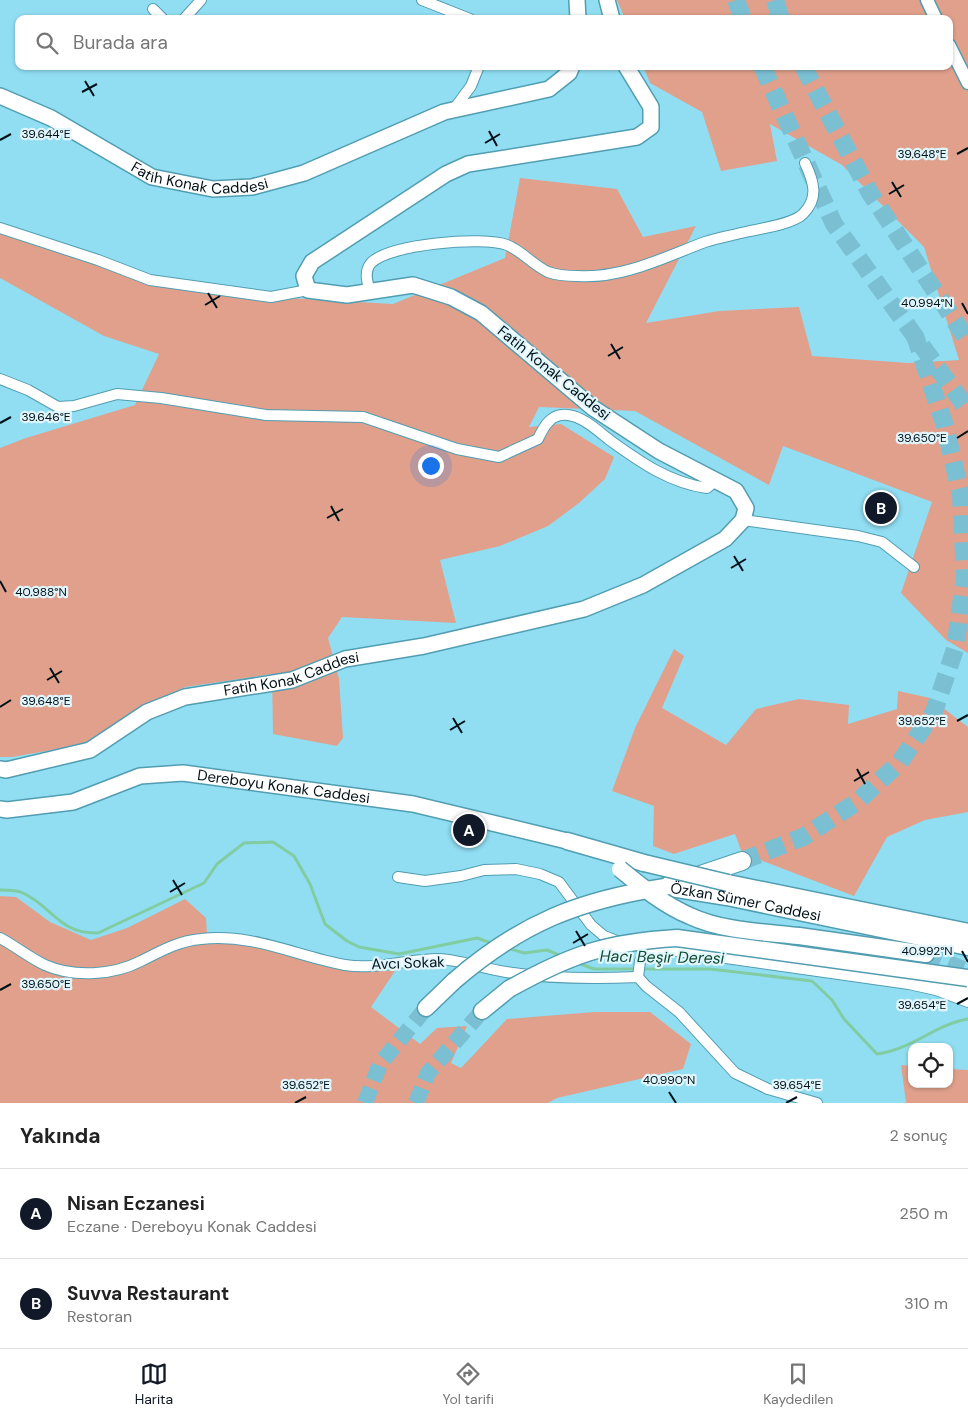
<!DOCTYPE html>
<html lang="tr">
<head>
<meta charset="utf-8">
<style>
	body { margin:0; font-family:"DM Sans",sans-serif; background:#f6f6f6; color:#222 }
	.controls { position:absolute; right:15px; bottom:15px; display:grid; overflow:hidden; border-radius:10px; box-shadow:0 1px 4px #0004 }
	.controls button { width:45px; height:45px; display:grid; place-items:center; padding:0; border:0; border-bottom:1px solid #e0e0e0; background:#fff; color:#222; font:25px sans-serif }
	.you { position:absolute; left:430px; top:465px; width:18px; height:18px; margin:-12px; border:4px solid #fff; border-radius:50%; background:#1a73e8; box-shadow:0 0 0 8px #1a73e833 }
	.badge { display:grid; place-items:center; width:32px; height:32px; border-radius:50%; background:#111827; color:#fff; font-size:16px; font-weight:700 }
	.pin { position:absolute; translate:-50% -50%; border:2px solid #fff; box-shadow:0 1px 5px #0006 }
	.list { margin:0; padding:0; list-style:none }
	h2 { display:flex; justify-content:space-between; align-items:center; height:65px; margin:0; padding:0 20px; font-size:21px }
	h2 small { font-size:16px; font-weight:400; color:#767676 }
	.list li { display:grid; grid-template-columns:32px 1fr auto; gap:15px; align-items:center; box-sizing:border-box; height:90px; padding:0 20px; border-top:1px solid #e0e0e0 }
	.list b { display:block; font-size:19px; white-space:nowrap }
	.list p { margin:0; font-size:16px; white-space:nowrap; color:#767676 }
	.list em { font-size:16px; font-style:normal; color:#767676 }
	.icon { flex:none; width:28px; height:28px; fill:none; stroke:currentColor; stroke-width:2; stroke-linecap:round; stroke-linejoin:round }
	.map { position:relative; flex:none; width:968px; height:1103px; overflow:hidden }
	.search { position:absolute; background:#fff; box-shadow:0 1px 4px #0004; left:15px; right:15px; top:15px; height:55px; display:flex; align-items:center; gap:12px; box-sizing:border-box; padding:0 18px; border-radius:10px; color:#767676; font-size:19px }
	.sheet { height:245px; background:#fff }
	nav { display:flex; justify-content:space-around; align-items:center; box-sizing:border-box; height:70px; border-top:1px solid #e0e0e0; background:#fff; font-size:14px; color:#767676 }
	nav a { display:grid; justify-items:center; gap:2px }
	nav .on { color:#111827 }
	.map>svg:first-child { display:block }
	.green { fill:#e0a08c }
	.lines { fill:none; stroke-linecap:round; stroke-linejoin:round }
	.stream { stroke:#81cca0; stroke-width:3 }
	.primary-tunnel { stroke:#7bbfd2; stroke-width:16; stroke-dasharray:16 8; stroke-linecap:butt }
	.trunk-tunnel { stroke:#7bbfd2; stroke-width:18; stroke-dasharray:18 9; stroke-linecap:butt }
	.minor-casing { stroke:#519db1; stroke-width:12 }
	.tertiary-casing { stroke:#519db1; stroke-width:15 }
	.secondary-casing { stroke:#519db1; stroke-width:18 }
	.primary-casing { stroke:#519db1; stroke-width:19 }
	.trunk-casing { stroke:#519db1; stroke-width:20 }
	.minor { stroke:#fff; stroke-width:10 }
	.tertiary { stroke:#fff; stroke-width:12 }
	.secondary { stroke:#fff; stroke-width:15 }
	.primary { stroke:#fff; stroke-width:16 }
	.trunk { stroke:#fff; stroke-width:18 }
	.primary-bridge-casing { stroke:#519db1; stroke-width:19; stroke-linecap:butt }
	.primary-bridge { stroke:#fff; stroke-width:16 }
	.ticks { fill:none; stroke:#001117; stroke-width:2 }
	.labels { text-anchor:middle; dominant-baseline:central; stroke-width:4.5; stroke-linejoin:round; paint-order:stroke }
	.street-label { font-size:15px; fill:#001117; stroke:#e0f5fc }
	.water-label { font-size:16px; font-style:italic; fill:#0f4b2e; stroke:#e0f5fc }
	.ticks-label { font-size:12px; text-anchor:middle; fill:#001117; stroke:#e0f5fc; stroke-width:4.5; stroke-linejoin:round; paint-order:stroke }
</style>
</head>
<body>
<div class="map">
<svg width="968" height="1103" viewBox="0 0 968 1103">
	<rect width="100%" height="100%" fill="#91def3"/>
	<!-- green -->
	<g class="green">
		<path d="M617 0H968V653L946 640 901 593 932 502 783 446 769 485 635 411 539 407 529 427 561 424 614 457 605 479 579 503 548 526 500 546 440 560 456 623 342 617 328 638 339 679 343 738 337 746 273 734 272 674 185 687 139 709 81 745 12 757H0V448L26 438 135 405 159 354 104 336 0 278V232L150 280 271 297 393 304 505 258 520 178 617 189 643 237 696 226 646 323 719 311 799 307 812 356 908 363 959 360 924 247 842 165 770 124 777 161 721 171 702 112 650 83 643 66H949V19H625Z"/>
		<path d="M674 649 684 656 662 708 726 745 756 709 799 699 849 705 848 724 897 709 898 691 930 698 968 727V812L925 820 887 837 854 896 742 853 735 834 674 854 653 846 654 806 612 791 635 728Z"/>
		<path d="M0 896 16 897 50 922 91 940 127 928 185 899 206 918 207 934 348 968 395 971 371 1007 420 1044 437 1028 467 1026 451 1063 461 1068 507 1019 595 1012H650L691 1044 683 1069 557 1098 548 1103H0Z"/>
		<path d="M901 1065 912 1066V1084H949V1069L968 1070V1103H906Z"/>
	</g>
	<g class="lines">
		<!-- stream -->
		<g class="stream">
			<path d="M0 890C7 890 17 890 23 893 53 907 59 934 98 933L204 883 217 864 244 843 273 842 294 856 310 884 325 924 347 941 359 947 399 954 477 938 494 944"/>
			<path d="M507 948 524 953 547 950 561 956"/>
			<path d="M578 963 594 969H710L812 981 832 1000 844 1019 877 1054C911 1050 936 1024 968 1019"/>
		</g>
		<!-- primary-tunnel -->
		<g class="primary-tunnel">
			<path d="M926 954 968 971"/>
			<path d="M365 1103 380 1064 426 1008"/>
			<path d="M416 1103 428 1073 482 1011"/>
		</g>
		<!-- trunk-tunnel -->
		<g class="trunk-tunnel">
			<path d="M736 0 743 19"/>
			<path d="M775 0 781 19"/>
			<path d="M762 66 834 224 968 410"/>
			<path d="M803 66 870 193 968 341"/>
			<path d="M742 861 803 837 857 802 900 762 934 712 955 649 965 576 961 495 945 426 915 336"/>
		</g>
		<!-- minor casing -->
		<g class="minor-casing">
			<g id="minor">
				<path d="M422 0 470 19"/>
				<path d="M153 9 163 19"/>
				<path d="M184 19 201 0"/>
				<path d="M454 109 471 86 479 66"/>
				<path d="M0 228 98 260 150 280 271 297 308 290"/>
				<path d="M370 291C367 282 364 271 371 263 389 244 483 236 507 245 522 251 533 265 548 272 556 275 569 276 578 276 622 279 665 257 705 242 716 238 729 236 741 233 756 229 792 225 803 214 819 198 814 182 805 163"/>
				<path d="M0 379 28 390 58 407 74 406 117 394 161 398 266 415 363 417 457 449 499 457 538 439C544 426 551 413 568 415 584 417 599 432 611 441 640 462 670 483 707 488L715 481"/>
				<path d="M743 520 858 536 882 542 914 567"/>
				<path d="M398 877 425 881 461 876 484 870 516 869 540 874 559 882 591 925 604 936 622 943"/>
				<path d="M0 938C15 946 30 958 45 965 74 978 114 975 141 961 161 951 178 941 201 939 253 933 296 956 345 965 376 970 408 959 439 959 461 960 485 969 506 972 550 979 594 979 638 977L646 986 679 1012 735 1073 768 1089 817 1103"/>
				<path d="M651 949 677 951 909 984 936 990 968 1002"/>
				<path d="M638 977 640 961 651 949 646 948"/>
			</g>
		</g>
		<!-- tertiary casing -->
		<g class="tertiary-casing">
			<g id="tertiary">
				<path d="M927 0 936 19"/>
				<path d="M949 45 968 83"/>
			</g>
		</g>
		<!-- secondary casing -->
		<g class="secondary-casing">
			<g id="secondary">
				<path d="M577 0 578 19"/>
				<path d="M607 0 612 19"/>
				<path id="s1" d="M0 96 51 118 152 177 213 189 252 187 304 173 444 112 549 89 569 73 572 66"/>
				<path id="s2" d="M0 769 6 770 90 750 147 712 185 697 292 680 345 659 424 646 584 609 643 585 725 539 743 520 746 508 736 491 659 451 593 408 481 313 451 297 413 285 347 295 308 290 304 276 312 262 446 174 468 164 637 137 651 127V107L626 66"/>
				<path id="s3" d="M0 809 7 810 73 802 140 776 183 773 413 804 567 841"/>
			</g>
		</g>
		<!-- primary casing -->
		<g class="primary-casing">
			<g id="primary">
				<path d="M567 841 644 863"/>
				<path d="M728 883 968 932"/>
				<path id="s4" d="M665 887 727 897 968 947"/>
				<path d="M799 936 926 954"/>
				<path d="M426 1008 454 981"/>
				<path d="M482 1011 509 989"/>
			</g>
		</g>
		<!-- trunk casing -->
		<g class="trunk-casing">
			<g id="trunk">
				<path d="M665 887 742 861"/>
				<path d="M910 973 938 983 968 988"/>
			</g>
		</g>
		<!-- minor -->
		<use href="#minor" class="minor"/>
		<!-- tertiary -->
		<use href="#tertiary" class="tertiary"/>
		<!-- secondary -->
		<use href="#secondary" class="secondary"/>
		<!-- primary -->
		<use href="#primary" class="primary"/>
		<!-- trunk -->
		<use href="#trunk" class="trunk"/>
		<!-- primary-bridge casing -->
		<g class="primary-bridge-casing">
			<g id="primary-bridge">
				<path d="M644 863 728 883"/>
				<path d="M620 869C642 887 664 905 690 916 722 931 763 932 799 936"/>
				<path d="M454 981C521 923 579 900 665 887"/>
				<path d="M509 989C570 955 606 942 677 938L968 978"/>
			</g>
		</g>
		<!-- primary-bridge -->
		<use href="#primary-bridge" class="primary-bridge"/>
	</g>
	<!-- ticks -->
	<path class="ticks" d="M85 81 94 96M82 92 97 84M489 131 497 146M0 140 11 134M485 143 500 134M957 154 968 148M892 182 901 197M889 194 904 185M208 293 217 308M962 303 968 314M205 305 220 296M611 344 620 359M608 356 623 347M0 423 11 417M957 438 968 431M331 506 339 521M327 518 343 509M734 556 743 571M731 568 746 559M0 581 6 592M50 668 59 683M47 680 62 671M0 707 11 700M453 718 462 733M957 721 968 715M450 730 465 721M857 769 865 784M854 781 869 772M173 880 182 895M170 892 185 883M576 931 585 946M573 943 588 934M962 951 968 962M0 990 11 984M957 1004 968 998M669 1092 676 1103M295 1103 306 1097M786 1103 797 1097"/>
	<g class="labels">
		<!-- street labels -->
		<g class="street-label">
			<text stroke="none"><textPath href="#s1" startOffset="220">Fatih Konak Caddesi</textPath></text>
			<text transform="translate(554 373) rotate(39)">Fatih Konak Caddesi</text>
			<text stroke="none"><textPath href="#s2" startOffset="311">Fatih Konak Caddesi</textPath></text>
			<text stroke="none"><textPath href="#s3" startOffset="290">Dereboyu Konak Caddesi</textPath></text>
			<text stroke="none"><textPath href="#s4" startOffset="82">Özkan Sümer Caddesi</textPath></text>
			<text transform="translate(408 963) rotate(-2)">Avcı Sokak</text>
		</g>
		<!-- water labels -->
		<g class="water-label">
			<text transform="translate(662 957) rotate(1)">Hacı Beşir Deresi</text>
		</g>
	</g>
	<g class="ticks-label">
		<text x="46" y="138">39.644°E</text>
		<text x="922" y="158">39.648°E</text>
		<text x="927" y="307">40.994°N</text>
		<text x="46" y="421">39.646°E</text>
		<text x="922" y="442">39.650°E</text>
		<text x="41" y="596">40.988°N</text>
		<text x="46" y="705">39.648°E</text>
		<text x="922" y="725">39.652°E</text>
		<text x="927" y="955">40.992°N</text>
		<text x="46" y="988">39.650°E</text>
		<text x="922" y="1009">39.654°E</text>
		<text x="669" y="1084">40.990°N</text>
		<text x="306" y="1089">39.652°E</text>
		<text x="797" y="1089">39.654°E</text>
	</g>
</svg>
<div class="controls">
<button><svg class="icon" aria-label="locate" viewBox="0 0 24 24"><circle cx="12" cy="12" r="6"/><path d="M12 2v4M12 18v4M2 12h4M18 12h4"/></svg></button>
</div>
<div class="you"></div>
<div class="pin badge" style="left:469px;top:830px">A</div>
<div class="pin badge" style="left:881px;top:508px">B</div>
<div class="search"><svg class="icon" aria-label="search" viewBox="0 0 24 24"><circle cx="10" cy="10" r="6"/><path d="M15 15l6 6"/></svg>Burada ara</div>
</div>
<section class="sheet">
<h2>Yakında<small>2 sonuç</small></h2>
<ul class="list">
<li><span class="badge">A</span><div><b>Nisan Eczanesi</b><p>Eczane · Dereboyu Konak Caddesi</p></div><em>250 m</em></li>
<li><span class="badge">B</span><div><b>Suvva Restaurant</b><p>Restoran</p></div><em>310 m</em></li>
</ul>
</section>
<nav>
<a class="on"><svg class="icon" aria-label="map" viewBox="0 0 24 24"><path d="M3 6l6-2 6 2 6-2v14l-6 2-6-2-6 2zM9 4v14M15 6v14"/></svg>Harita</a>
<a><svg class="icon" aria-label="directions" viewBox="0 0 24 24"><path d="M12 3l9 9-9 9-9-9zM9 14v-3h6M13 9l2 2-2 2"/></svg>Yol tarifi</a>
<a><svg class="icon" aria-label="saved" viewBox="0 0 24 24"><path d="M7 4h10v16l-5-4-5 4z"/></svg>Kaydedilen</a>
</nav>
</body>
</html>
